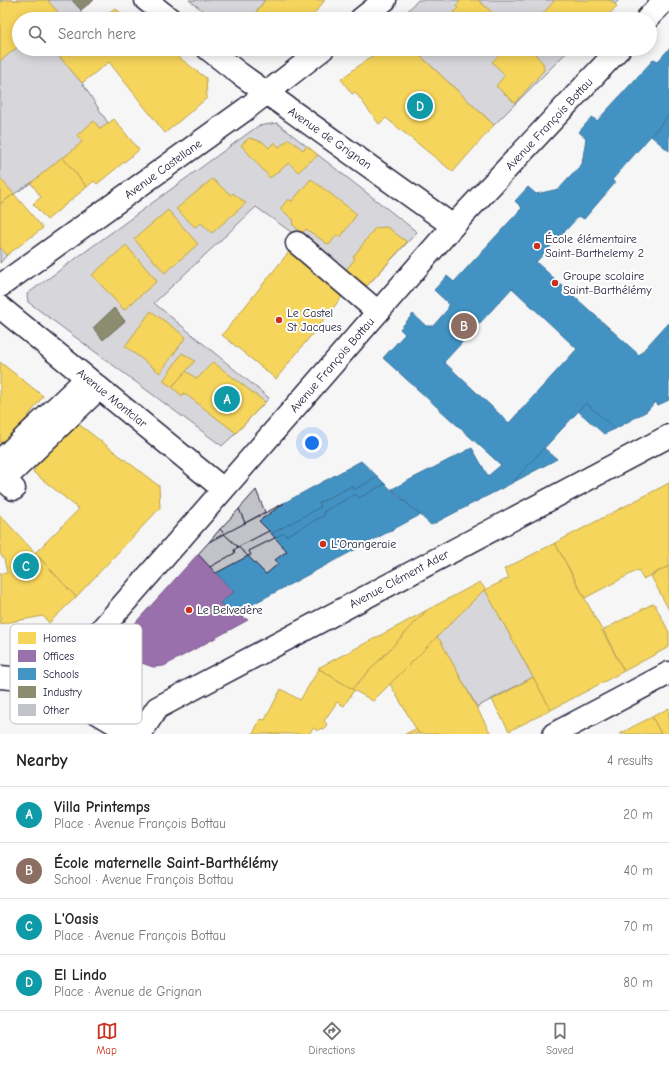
<!DOCTYPE html>
<html lang="en">
<head>
<meta charset="utf-8">
<style>
	body { margin:0; font-family:"Comic Neue",sans-serif; background:#f2f2f2; color:#222 }
	.you { position:absolute; left:312px; top:443px; width:14px; height:14px; margin:-10px; border:3px solid #fff; border-radius:50%; background:#1a73e8; box-shadow:0 0 0 6px #1a73e833 }
	.badge { display:grid; place-items:center; width:26px; height:26px; border-radius:50%; background:#c8321e; color:#fff; font-size:13px; font-weight:700 }
	.pin { position:absolute; translate:-50% -50%; border:2px solid #fff; box-shadow:0 1px 4px #0006 }
	.list { margin:0; padding:0; list-style:none }
	h2 { display:flex; justify-content:space-between; align-items:center; height:52px; margin:0; padding:0 16px; font-size:17px }
	h2 small { font-size:13px; font-weight:400; color:#767676 }
	.list li { display:grid; grid-template-columns:26px 1fr auto; gap:12px; align-items:center; box-sizing:border-box; height:56px; padding:0 16px; border-top:1px solid #e0e0e0 }
	.list b { display:block; font-size:15px; white-space:nowrap }
	.list p { margin:0; font-size:13px; white-space:nowrap; color:#767676 }
	.list em { font-size:13px; font-style:normal; color:#767676 }
	.icon { flex:none; width:22px; height:22px; fill:none; stroke:currentColor; stroke-width:2; stroke-linecap:round; stroke-linejoin:round }
	.map { position:relative; flex:none; width:669px; height:734px; overflow:hidden }
	.search { position:absolute; background:#fff; box-shadow:0 2px 10px #0003; left:12px; right:12px; top:12px; height:44px; display:flex; align-items:center; gap:10px; box-sizing:border-box; padding:0 14px; border-radius:22px; color:#767676; font-size:15px }
	.sheet { height:276px; background:#fff }
	nav { display:flex; justify-content:space-around; align-items:center; box-sizing:border-box; height:56px; border-top:1px solid #e0e0e0; background:#fff; font-size:11px; color:#767676 }
	nav a { display:grid; justify-items:center; gap:2px }
	nav .on { color:#c8321e }
	.map>svg:first-child { display:block }
	.green { fill:#d7d7db; stroke:#7c7c8b }
	.homes { fill:#f6d55c; stroke:#b69f52 }
	.offices { fill:#9970ab; stroke:#755989 }
	.schools { fill:#4393c3; stroke:#39719a; fill-rule:evenodd }
	.industry { fill:#8c8c6e; stroke:#6c6c5f }
	.building { fill:#c2c2c9; stroke:#22223b }
	.lines { fill:none; stroke-linecap:round; stroke-linejoin:round }
	.minor-casing { stroke:#22223b; stroke-width:25 }
	.minor { stroke:#fff; stroke-width:22 }
	.poi-dot { fill:#c8321e; stroke:#fff; stroke-width:1.5 }
	.labels { text-anchor:middle; dominant-baseline:central; stroke-width:4; stroke-linejoin:round; paint-order:stroke }
	.street-label { font-size:12px; fill:#22223b; stroke:#fff }
	.poi-label { font-size:12px; fill:#22223b; stroke:#fff; text-anchor:start }
	.key { fill:#fff; stroke:#bdbdc4; stroke-width:1 }
	.key-label { font-size:11px; fill:#22223b }
</style>
</head>
<body>
<div class="map">
<svg width="669" height="734" viewBox="0 0 669 734">
	<rect width="100%" height="100%" fill="#f6f6f7"/>
	<filter id="ink" filterUnits="userSpaceOnUse"><feTurbulence type="fractalNoise" baseFrequency=".025" numOctaves="2"/><feDisplacementMap in="SourceGraphic" scale="8" xChannelSelector="R" yChannelSelector="G"/><feConvolveMatrix kernelMatrix="1 2 1 2 8 2 1 2 1" color-interpolation-filters="sRGB"/></filter>
	<g filter="url(#ink)">
		<!-- green -->
		<g class="green">
			<path d="M0 0H72L81 10V19H19V49H53L82 83 108 123 31 183 14 194 7 255 0 263Z"/>
			<path d="M189 0H265L251 19H214Z"/>
			<path d="M418 0H619L600 19H400Z"/>
			<path d="M413 49H570L494 125Z"/>
			<path d="M277 123 417 232 367 286 256 207 154 303 269 398 236 433 222 446 28 302 27 294 258 126Z"/>
			<path d="M485 589 533 677 477 707 437 637Z"/>
		</g>
		<!-- homes -->
		<g class="homes">
			<path d="M4 0H51L48 1 60 14 54 19H19V46L0 61V3Z"/>
			<path d="M265 0H325L310 19H251Z"/>
			<path d="M461 0H478L495 15 491 19H448L458 8 456 6Z"/>
			<path d="M555 0H610L617 6 605 19H538Z"/>
			<path d="M115 8 128 19H101L104 16Z"/>
			<path d="M53 49H168L206 78 207 98 165 133 109 62 82 83Z"/>
			<path d="M271 49H282L278 54Z"/>
			<path d="M381 49H413L494 125 453 172 386 118 379 124 355 92 352 94 341 79Z"/>
			<path d="M512 49H539L535 54 543 63 544 70 515 103 496 86 505 75 492 62 504 50 509 52Z"/>
			<path d="M114 119 139 150 97 184 94 181 87 187 63 158 82 142 77 135 94 121 100 129Z"/>
			<path d="M249 138 263 142 269 148 274 142 279 147 289 139 303 150 307 146 318 155 298 172 289 163 270 178 241 145Z"/>
			<path d="M62 157 87 187 47 220 33 204 41 197 31 183Z"/>
			<path d="M0 178 14 194 0 204Z"/>
			<path d="M212 179 231 195 233 193 246 203 212 233 201 223 195 227 176 209Z"/>
			<path d="M311 179 357 214 340 238 337 235 329 245 306 229 302 233 292 224 294 220 280 209 288 199 292 201Z"/>
			<path d="M14 194 43 228 7 255 0 247V204Z"/>
			<path d="M168 210 198 244 165 273 134 239Z"/>
			<path d="M387 227 407 242 367 286 346 270 355 259 353 257 375 228Z"/>
			<path d="M126 245 157 281 124 310 92 275Z"/>
			<path d="M292 248 346 292 276 379 222 335Z"/>
			<path d="M151 311 186 337 160 373 125 346Z"/>
			<path d="M182 353 195 361 172 387 163 381Z"/>
			<path d="M0 362 43 396 27 418 0 446Z"/>
			<path d="M213 362 265 402 236 433 184 393 182 396 172 387 186 371 197 379Z"/>
			<path d="M76 422 159 486 160 508 76 597 35 553 79 509 33 472 43 455Z"/>
			<path d="M669 483V566L643 579 638 570 585 598 555 543Z"/>
			<path d="M0 515 76 597 49 623 43 616 0 624V574L7 573 4 559 0 554Z"/>
			<path d="M555 543 624 671 551 710 485 590 509 578 504 569Z"/>
			<path d="M669 566V610L651 576Z"/>
			<path d="M480 582 485 589 373 701 352 689 427 610Z"/>
			<path d="M654 603 669 632V647L624 671 603 630Z"/>
			<path d="M427 610 352 689 318 668 402 624Z"/>
			<path d="M437 637 440 640 491 734H419L390 684Z"/>
			<path d="M319 669 354 690 344 706 337 702 324 721 327 724 324 729 321 728 318 731 313 728 309 734H253L260 719 265 720 281 689 300 700Z"/>
			<path d="M533 677 551 710 509 731 492 700Z"/>
			<path d="M669 708V734H661L652 717Z"/>
			<path d="M652 717 661 734H620L634 726Z"/>
			<path d="M416 729 419 734H405Z"/>
		</g>
		<!-- offices -->
		<path class="offices" d="M198 554 234 592 220 603 248 620 164 666 153 667 139 662 134 657 130 644 132 628 136 622Z"/>
		<!-- schools -->
		<g class="schools">
			<path d="M669 49V115L612 180 615 183 584 219 579 216 536 262 639 355 669 322V400L658 405 655 402 647 411 615 429 586 403 512 483 431 525 392 489 472 448 488 476 501 465 383 358 405 334 400 329 413 314 426 326H433L448 309V303L434 290 447 276 454 282 522 208 515 201 528 187 536 194 559 189 582 164 586 138 579 132 592 117 597 121 654 59 658 61ZM512 288 577 349 509 423 444 362Z"/>
			<path d="M669 115V151L651 136Z"/>
			<path d="M586 403 615 429 604 434 578 411Z"/>
			<path d="M544 448 557 459 512 483Z"/>
			<path d="M361 461 378 477 354 490 352 486 319 503 321 507 271 534 259 521 284 503Z"/>
			<path d="M378 477 385 484 359 498 356 494 323 512 325 515 286 536 284 533 275 538 271 534 321 507 319 503 352 486 354 490Z"/>
			<path d="M385 484 420 515 253 604 243 617 220 603 234 592 216 573 248 556 266 574 278 564 275 560 287 551 275 538 284 533 286 536 325 515 323 512 356 494 359 498Z"/>
		</g>
		<!-- industry -->
		<g class="industry">
			<path d="M72 0H94L81 10Z"/>
			<path d="M114 308 125 321 103 340 93 328Z"/>
		</g>
		<!-- building -->
		<g class="building">
			<path d="M256 490 265 512 245 523 239 509Z"/>
			<path d="M284 503 259 521 269 531 238 547 224 534Z"/>
			<path d="M239 509 245 523 224 534 220 529Z"/>
			<path d="M220 529 224 534 209 542Z"/>
			<path d="M269 531 275 538 249 551 251 555 248 556 238 547Z"/>
			<path d="M224 534 238 547 234 550 235 553 210 567 198 554 209 542Z"/>
			<path d="M275 538 287 551 275 560 278 564 266 574 248 556 251 555 249 551Z"/>
			<path d="M238 547 248 556 216 573 210 567 235 553 234 550Z"/>
		</g>
		<g class="lines">
			<!-- minor casing -->
			<g class="minor-casing">
				<g id="minor">
					<path d="M146 0 170 19"/>
					<path d="M361 19 385 0"/>
					<path d="M647 19 665 0"/>
					<path d="M208 49 240 74 453 226"/>
					<path d="M297 243 378 312"/>
					<path d="M0 286 246 109 323 49"/>
					<path d="M0 307 223 489"/>
					<path d="M1 460 87 378"/>
					<path d="M14 489 4 480 99 388"/>
					<path d="M0 677 33 680 52 686 133 734"/>
					<path d="M52 686 453 226 619 49"/>
					<path d="M140 734 157 708 669 436"/>
					<path d="M554 734 669 673"/>
				</g>
			</g>
			<!-- minor -->
			<use href="#minor" class="minor"/>
		</g>
	</g>
	<!-- markers -->
	<g class="poi-dot">
		<circle cx="537" cy="246" r="4"/>
		<circle cx="555" cy="283" r="4"/>
		<circle cx="279" cy="320" r="4"/>
		<circle cx="323" cy="544" r="4"/>
		<circle cx="189" cy="610" r="4"/>
	</g>
	<g class="labels">
		<!-- street labels -->
		<g class="street-label">
			<text transform="translate(549 124) rotate(-47)">Avenue François Bottau</text>
			<text transform="translate(330 138) rotate(35)">Avenue de Grignan</text>
			<text transform="translate(163 169) rotate(-36)">Avenue Castellane</text>
			<text transform="translate(332 365) rotate(-49)">Avenue François Bottau</text>
			<text transform="translate(112 398) rotate(39)">Avenue Montclar</text>
			<text transform="translate(399 579) rotate(-28)">Avenue Clément Ader</text>
		</g>
		<!-- poi labels -->
		<g class="poi-label">
			<text x="545" y="239">École élémentaire<tspan x="545" dy="14">Saint-Barthelemy 2</tspan></text>
			<text x="563" y="276">Groupe scolaire<tspan x="563" dy="14">Saint-Barthélémy</tspan></text>
			<text x="287" y="313">Le Castel<tspan x="287" dy="14">St Jacques</tspan></text>
			<text x="331" y="544">L'Orangeraie</text>
			<text x="197" y="610">Le Belvedère</text>
		</g>
	</g>
	<!-- legend -->
	<rect x="10" y="624" width="132" height="100" rx="6" class="key"/>
	<rect x="18" y="632" width="18" height="12" fill="#f6d55c"/>
	<rect x="18" y="650" width="18" height="12" fill="#9970ab"/>
	<rect x="18" y="668" width="18" height="12" fill="#4393c3"/>
	<rect x="18" y="686" width="18" height="12" fill="#8c8c6e"/>
	<rect x="18" y="704" width="18" height="12" fill="#c2c2c9"/>
	<g class="key-label">
		<text x="43" y="642">Homes</text>
		<text x="43" y="660">Offices</text>
		<text x="43" y="678">Schools</text>
		<text x="43" y="696">Industry</text>
		<text x="43" y="714">Other</text>
	</g>
</svg>
<div class="you"></div>
<div class="pin badge" style="left:227px;top:399px;background:#0f9aa8">A</div>
<div class="pin badge" style="left:464px;top:326px;background:#8d6e63">B</div>
<div class="pin badge" style="left:26px;top:566px;background:#0f9aa8">C</div>
<div class="pin badge" style="left:420px;top:106px;background:#0f9aa8">D</div>
<div class="search"><svg class="icon" aria-label="search" viewBox="0 0 24 24"><circle cx="10" cy="10" r="6"/><path d="M15 15l6 6"/></svg>Search here</div>
</div>
<section class="sheet">
<h2>Nearby<small>4 results</small></h2>
<ul class="list">
<li><span class="badge" style="background:#0f9aa8">A</span><div><b>Villa Printemps</b><p>Place · Avenue François Bottau</p></div><em>20 m</em></li>
<li><span class="badge" style="background:#8d6e63">B</span><div><b>École maternelle Saint-Barthélémy</b><p>School · Avenue François Bottau</p></div><em>40 m</em></li>
<li><span class="badge" style="background:#0f9aa8">C</span><div><b>L'Oasis</b><p>Place · Avenue François Bottau</p></div><em>70 m</em></li>
<li><span class="badge" style="background:#0f9aa8">D</span><div><b>El Lindo</b><p>Place · Avenue de Grignan</p></div><em>80 m</em></li>
</ul>
</section>
<nav>
<a class="on"><svg class="icon" aria-label="map" viewBox="0 0 24 24"><path d="M3 6l6-2 6 2 6-2v14l-6 2-6-2-6 2zM9 4v14M15 6v14"/></svg>Map</a>
<a><svg class="icon" aria-label="directions" viewBox="0 0 24 24"><path d="M12 3l9 9-9 9-9-9zM9 14v-3h6M13 9l2 2-2 2"/></svg>Directions</a>
<a><svg class="icon" aria-label="saved" viewBox="0 0 24 24"><path d="M7 4h10v16l-5-4-5 4z"/></svg>Saved</a>
</nav>
</body>
</html>
